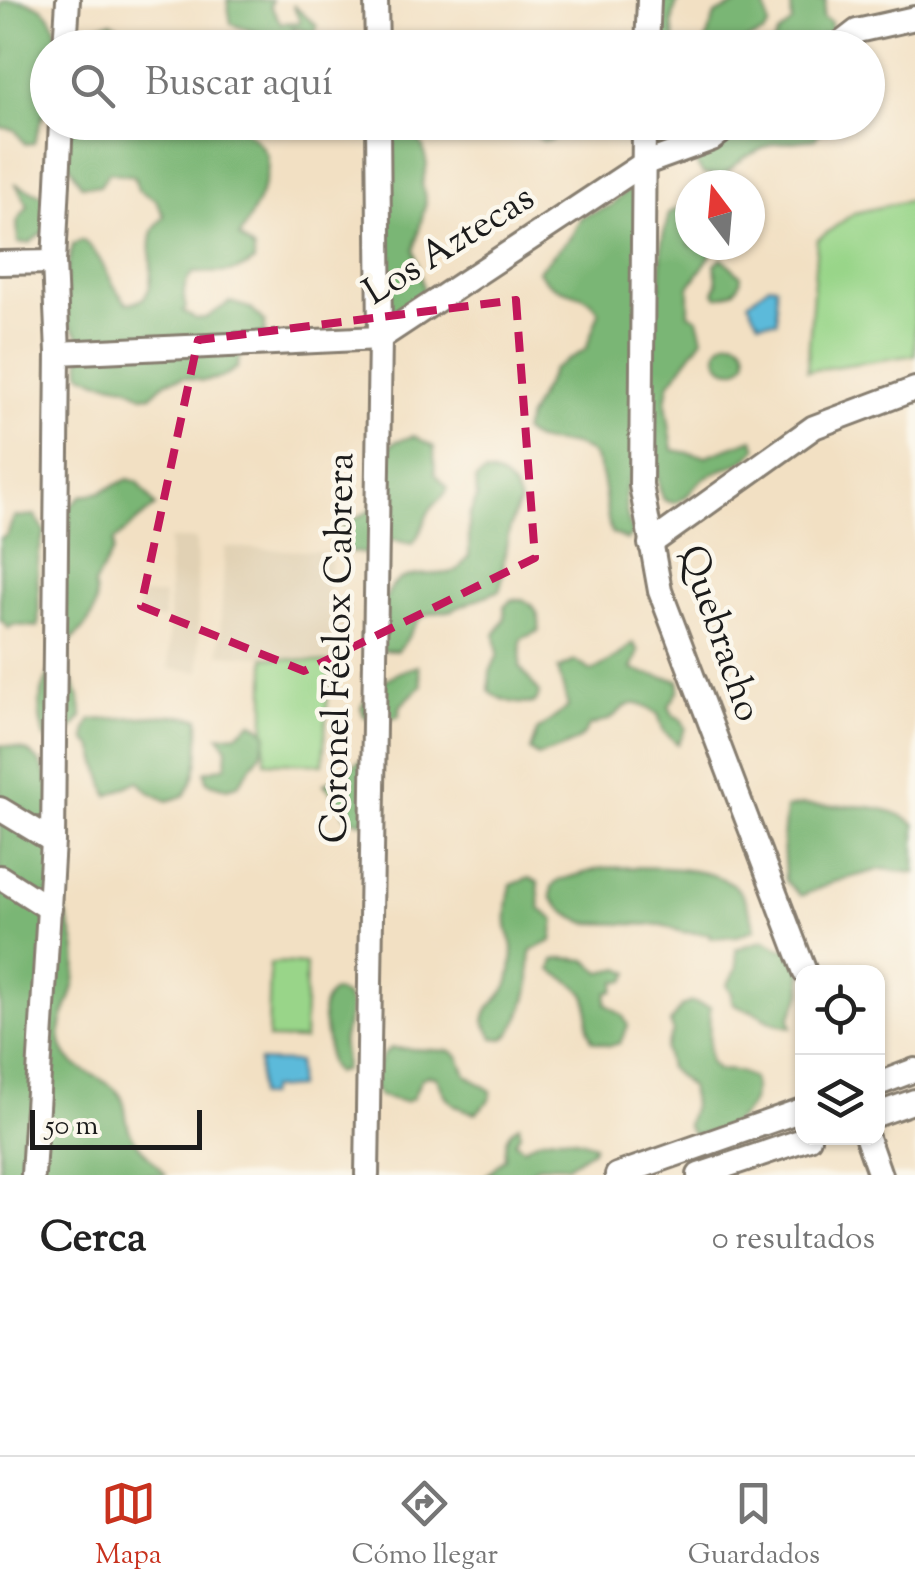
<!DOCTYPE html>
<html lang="es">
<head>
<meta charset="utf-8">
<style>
	body { margin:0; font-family:"Sorts Mill Goudy",serif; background:#f6f6f6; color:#222 }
	.controls { position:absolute; right:30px; bottom:30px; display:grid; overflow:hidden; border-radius:20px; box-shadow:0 2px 8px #0004 }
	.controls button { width:90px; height:90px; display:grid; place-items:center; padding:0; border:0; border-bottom:2px solid #e0e0e0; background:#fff; color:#222; font:50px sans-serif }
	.compass { position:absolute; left:675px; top:170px; width:90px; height:90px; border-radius:50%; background:#fff; box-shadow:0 2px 8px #0004; rotate:344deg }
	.scale { position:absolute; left:30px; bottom:25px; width:172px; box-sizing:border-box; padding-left:10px; border:5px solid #1c1c1c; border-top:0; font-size:28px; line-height:35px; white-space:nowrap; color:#1c1c1c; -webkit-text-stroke:8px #fbf7ec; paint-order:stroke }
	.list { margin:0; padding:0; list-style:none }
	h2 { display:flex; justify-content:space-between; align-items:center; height:130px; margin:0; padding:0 40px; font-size:42px }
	h2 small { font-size:32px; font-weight:400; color:#767676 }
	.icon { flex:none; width:55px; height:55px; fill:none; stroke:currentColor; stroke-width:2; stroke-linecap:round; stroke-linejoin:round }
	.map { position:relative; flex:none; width:915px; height:1175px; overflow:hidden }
	.search { position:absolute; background:#fff; box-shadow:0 2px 8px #0004; left:30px; right:30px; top:30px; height:110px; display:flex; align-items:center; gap:25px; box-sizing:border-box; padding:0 35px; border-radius:55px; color:#767676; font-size:38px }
	.sheet { height:280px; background:#fff }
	nav { display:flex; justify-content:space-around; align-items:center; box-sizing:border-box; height:140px; border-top:2px solid #e0e0e0; background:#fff; font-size:28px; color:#767676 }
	nav a { display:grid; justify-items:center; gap:5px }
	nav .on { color:#c8321e }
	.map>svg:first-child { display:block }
	.built { fill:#e1d1b4 }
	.green { fill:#99d589; stroke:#5a7852; stroke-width:2.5 }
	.forest { fill:#7ab675; stroke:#4b6948; stroke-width:2.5 }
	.water { fill:#5cbada; stroke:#3c6b7b; stroke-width:2.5 }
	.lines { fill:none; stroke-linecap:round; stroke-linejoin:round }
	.street-casing { stroke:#877e70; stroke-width:28 }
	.street { stroke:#fff; stroke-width:22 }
	.marked { fill:none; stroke:#c2185b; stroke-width:8; stroke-dasharray:20 12; stroke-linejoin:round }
	.labels { text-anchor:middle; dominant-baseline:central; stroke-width:9; stroke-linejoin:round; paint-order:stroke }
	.street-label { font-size:38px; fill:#1c1c1c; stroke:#fbf7ec }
</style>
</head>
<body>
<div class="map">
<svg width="915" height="1175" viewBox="0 0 915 1175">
	<rect width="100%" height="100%" fill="#fbf7ec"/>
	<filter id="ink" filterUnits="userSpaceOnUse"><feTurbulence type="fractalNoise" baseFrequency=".01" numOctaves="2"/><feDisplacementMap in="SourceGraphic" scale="20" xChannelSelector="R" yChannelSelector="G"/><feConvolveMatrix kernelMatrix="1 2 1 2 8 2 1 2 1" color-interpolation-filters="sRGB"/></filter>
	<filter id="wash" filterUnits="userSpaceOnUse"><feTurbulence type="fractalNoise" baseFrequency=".0048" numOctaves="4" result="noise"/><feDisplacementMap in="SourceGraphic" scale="40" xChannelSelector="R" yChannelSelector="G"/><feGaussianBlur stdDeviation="2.25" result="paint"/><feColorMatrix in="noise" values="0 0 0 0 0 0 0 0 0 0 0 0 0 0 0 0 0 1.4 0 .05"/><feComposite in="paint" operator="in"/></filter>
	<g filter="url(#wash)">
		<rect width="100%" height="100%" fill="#f2e0c3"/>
		<!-- built -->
		<g class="built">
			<path d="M169 539H196L200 671 169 669Z"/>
			<path d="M225 547 332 552 329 603 350 605 347 661 219 654Z"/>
			<path d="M139 595H164V619H138Z"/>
		</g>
		<!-- green -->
		<g class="green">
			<path d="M915 199V355L807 371 817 240 854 213Z"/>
			<path d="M265 657 330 663 323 764 265 762Z"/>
			<path d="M279 962 306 964 304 1040 268 1039 270 964Z"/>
		</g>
		<!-- forest -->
		<g class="forest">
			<path d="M7 0C42 0 56 13 59 47L48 48 47 110 42 117 34 143 25 144 15 130 0 127V67L4 51 0 40V3Z"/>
			<path d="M227 0H272L270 6 281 23 300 22 293 5 317 26 315 35 292 27 301 40 291 47H264L258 33 231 24Z"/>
			<path d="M644 0H682L677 3C671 18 670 32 678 47H642Z"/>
			<path d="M746 0 757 1 765 6 769 26 763 34 744 41 741 47H700L705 43 715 15Z"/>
			<path d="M791 0H826L823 18 831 22V31L802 47H771L778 34 792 23Z"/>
			<path d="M111 22 120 27 131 47 69 48 83 29Z"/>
			<path d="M193 35 204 37 211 46 218 47H164L181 36Z"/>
			<path d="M60 123H238C247 132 260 141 266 153 275 174 250 219 239 237L254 250V261C238 276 214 272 193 273 183 283 182 295 186 308L183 311 196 319 206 318 230 302 250 308 265 322V332L242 349 237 368 221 378 202 381 185 377 166 381 152 395 143 396 126 386 98 381 81 373 79 336 66 321V273L73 244 82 240C105 256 108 285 127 303 166 303 143 252 154 229 156 224 161 221 164 216L156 200 138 190 134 176 109 172 100 186 81 185 70 166 60 164Z"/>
			<path d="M532 123V122L580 123 575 127H565L551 140 543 141 535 135Z"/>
			<path d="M640 123H826L815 139 772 144 745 157 722 176 703 174 686 149 649 145Z"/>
			<path d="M407 124 423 147 427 165 422 184 426 202 414 250 425 296 420 316 380 322 387 152 397 125Z"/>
			<path d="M16 184 47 197 46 230 30 243H18L17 222 28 206Z"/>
			<path d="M637 188 651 294 660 289 662 241 669 213 678 208 687 212 690 245H708L711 255 689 287V314L698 319 703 338 669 384 666 403 673 450 706 456 753 439 757 448C744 466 724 466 706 477 692 486 690 499 673 503L664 500C654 482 660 462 650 444 627 475 617 497 633 533L627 540 611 533C604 510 607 487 598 464 584 431 544 453 523 432 528 410 544 392 552 370L586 349 599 312C583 284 558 301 538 271L572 235 581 217 611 206 626 191Z"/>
			<path d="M722 258 741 276C741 290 730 294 718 297L714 293 717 284 715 264Z"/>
			<circle cx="732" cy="355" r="15"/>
			<path d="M414 436 434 447 435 474 448 488C444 498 439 498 432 507 423 518 424 533 412 544L393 540 367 554 348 551 342 543 344 524 370 511 388 447 397 441Z"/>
			<path d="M485 473C502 473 515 486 520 503 510 518 507 541 504 559 502 571 504 580 499 591 482 596 468 604 452 610 442 613 429 611 421 618 410 627 409 642 397 651L378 650C381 626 379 581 410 576 426 573 441 576 457 571L469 556V516L477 498 476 479Z"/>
			<path d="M128 479 138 482 155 506 114 541 113 551 94 585C101 610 88 626 70 642 60 676 83 687 82 717L58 746 44 737C37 710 37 697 50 672L68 528 67 509 81 496 101 492Z"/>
			<path d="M35 515 45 532C31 568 42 592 38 627L13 625 9 629 0 619V538L7 535 14 517Z"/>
			<path d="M522 599C535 605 541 616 539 631L521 639 520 668 540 693 536 702C523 707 501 701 489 691L490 672 498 654 495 635 505 618 504 607 511 600Z"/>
			<path d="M633 643 639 651 632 669C640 674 666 677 679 680V690L669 706 673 715 681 719 686 728 678 744 664 732 658 714C634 700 632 700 613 717 607 722 597 723 589 726 582 745 555 749 538 756L530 750 537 731 568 707 558 669 575 661 592 671 617 657Z"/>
			<path d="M418 666 422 685 401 705 399 716 381 723 364 716 361 707C373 684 395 672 418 666Z"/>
			<path d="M172 715 199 718C199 748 201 771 184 796L167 801 148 791 138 781 108 796 93 747 86 740V729L91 720Z"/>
			<path d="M252 722 262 728 267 735 261 753 238 785 227 788 207 782 205 772 226 766 227 748 219 736 237 734Z"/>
			<path d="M0 745C17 748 29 748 40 763 60 791 55 850 59 884 64 921 82 939 75 981 72 1001 57 1021 61 1041 66 1072 99 1072 117 1091 128 1102 124 1121 131 1134 140 1149 154 1162 166 1175H0Z"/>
			<path d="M361 760 372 768 365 823 346 817 338 799 324 784Z"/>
			<path d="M802 805C839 808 884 799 915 824V873L882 869 834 882 801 896 785 881 783 839 786 808Z"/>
			<path d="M602 868C635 867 720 863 740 892 748 902 752 917 755 929L738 936 710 938V934L682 932 662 925 588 923C572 919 560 910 551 897L552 886 560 880Z"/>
			<path d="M529 878 538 882 540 909 555 920 552 941 532 950C529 960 530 965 530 974 531 992 519 1028 504 1039L494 1038 484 1022C486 1002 504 999 509 981 511 972 513 958 513 949 513 940 507 934 507 925 506 914 508 896 511 885Z"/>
			<path d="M764 940 781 949 803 946 812 948 817 957 814 966 802 972V993L790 1018 792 1027C775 1026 768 1018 754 1012 745 1008 740 1010 732 1002V993L727 985 737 968 736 949Z"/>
			<path d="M564 958 586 960 601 972 621 968 630 973 625 981H616L614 991 607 993 606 1004 623 1016 628 1026 620 1043 610 1046 592 1041C584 1020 590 1019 587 1002 585 987 561 977 551 970L554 960Z"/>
			<path d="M333 991C360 997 347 1020 343 1038 341 1049 347 1058 344 1070L335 1073C325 1061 329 1053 327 1040 324 1020 316 1007 333 991Z"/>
			<path d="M691 1002 710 1007 709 1052 710 1062 717 1070C732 1070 740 1070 753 1079 761 1113 724 1134 693 1134L687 1125 693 1105 690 1087 669 1068 665 1049 673 1032 670 1022 682 1006Z"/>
			<path d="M391 1048 451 1051 459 1057 466 1075 491 1091 490 1100 476 1113C453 1108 444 1099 437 1077L429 1075 421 1079 413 1098 405 1102 379 1096 370 1082 383 1055Z"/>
			<path d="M519 1125 520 1134 515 1142 524 1148C546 1132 569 1135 594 1145L592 1150 567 1166 539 1165 526 1175H486L505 1158C504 1143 506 1132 519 1125Z"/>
		</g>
		<!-- water -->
		<g class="water">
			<path d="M769 285 776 286 777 321 759 322 748 302Z"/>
			<path d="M259 1061 298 1062 297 1087 270 1089 268 1096H258Z"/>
		</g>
	</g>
	<g filter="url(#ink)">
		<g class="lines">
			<!-- street casing -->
			<g class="street-casing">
				<g id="street">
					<path d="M376 0 377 48"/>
					<path d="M65 48 68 0"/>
					<path d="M647 48 649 0"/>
					<path d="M835 48 857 31 915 18"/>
					<path d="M644 122 641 485 660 591 805 972"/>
					<path d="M0 263 54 262"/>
					<path d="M58 353 380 338 643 164 712 139 734 122"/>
					<path d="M650 544 814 427 915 389"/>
					<path d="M0 809 53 841"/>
					<path d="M0 877 50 909"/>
					<path d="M878 1084 915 1070"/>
					<path d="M878 1114 915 1101"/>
					<path d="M867 1138 880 1175"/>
					<path d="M33 1175 53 841 58 353 54 262 61 122"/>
					<path d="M367 1175 380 338 378 122"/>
					<path d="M617 1175 802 1110"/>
					<path d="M699 1175 809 1138"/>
				</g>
			</g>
			<!-- street -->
			<use href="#street" class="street"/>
		</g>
	</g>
	<!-- marked area -->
	<path class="marked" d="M516 300 535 558 304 671 141 606 198 340Z"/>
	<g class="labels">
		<!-- street labels -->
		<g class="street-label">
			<text transform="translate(450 247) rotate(-32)">Los Aztecas</text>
			<text transform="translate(718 634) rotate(71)">Quebracho</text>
			<text transform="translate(340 648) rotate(-89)">Coronel Féelox Cabrera</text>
		</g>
	</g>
</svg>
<div class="controls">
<button><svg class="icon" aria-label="locate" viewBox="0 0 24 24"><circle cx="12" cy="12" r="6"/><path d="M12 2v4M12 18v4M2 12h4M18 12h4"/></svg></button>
<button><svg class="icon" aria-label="layers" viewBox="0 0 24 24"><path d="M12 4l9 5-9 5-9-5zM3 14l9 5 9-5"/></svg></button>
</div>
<svg class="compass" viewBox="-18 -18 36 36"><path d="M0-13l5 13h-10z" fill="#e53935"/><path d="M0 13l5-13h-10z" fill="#767676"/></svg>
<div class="scale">50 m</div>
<div class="search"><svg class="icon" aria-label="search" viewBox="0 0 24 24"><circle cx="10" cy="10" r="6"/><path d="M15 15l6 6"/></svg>Buscar aquí</div>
</div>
<section class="sheet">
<h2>Cerca<small>0 resultados</small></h2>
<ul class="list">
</ul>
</section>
<nav>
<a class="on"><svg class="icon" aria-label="map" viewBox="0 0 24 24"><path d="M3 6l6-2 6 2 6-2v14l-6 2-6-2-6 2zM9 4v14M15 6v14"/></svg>Mapa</a>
<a><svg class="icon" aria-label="directions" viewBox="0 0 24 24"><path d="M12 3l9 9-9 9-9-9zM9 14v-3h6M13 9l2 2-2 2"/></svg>Cómo llegar</a>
<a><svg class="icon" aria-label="saved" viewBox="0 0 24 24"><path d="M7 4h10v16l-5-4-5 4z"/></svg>Guardados</a>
</nav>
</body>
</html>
